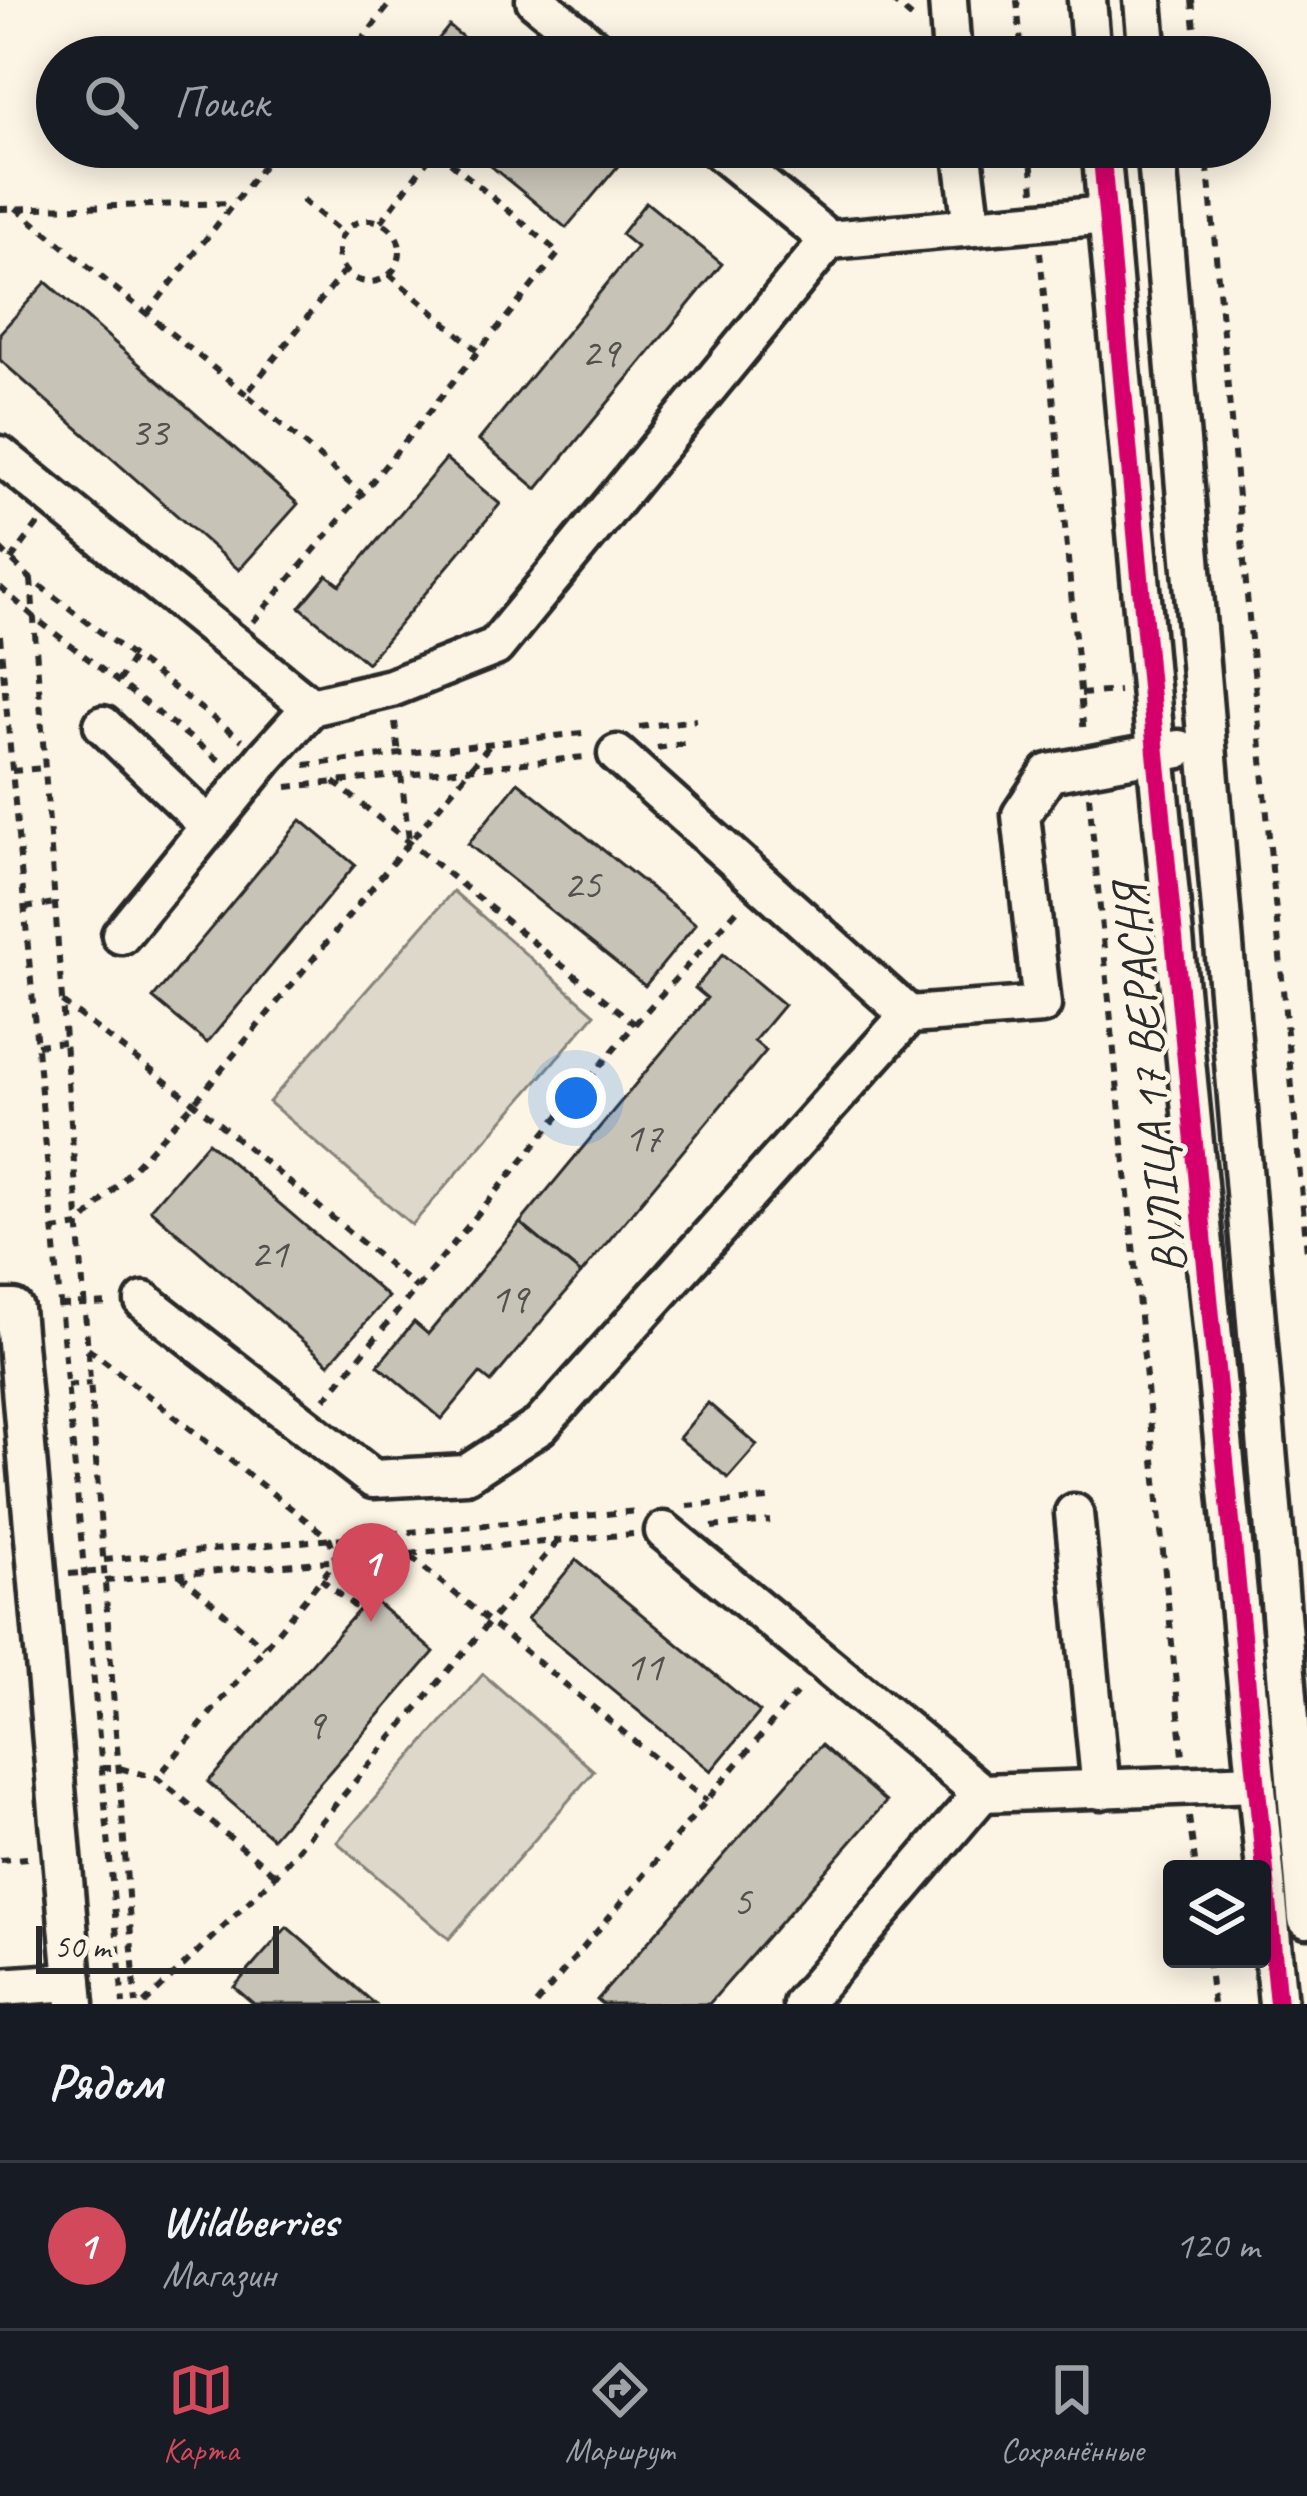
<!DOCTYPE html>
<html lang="ru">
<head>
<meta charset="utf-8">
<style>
	body { margin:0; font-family:Caveat,sans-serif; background:#242831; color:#f1f3f6 }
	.controls { position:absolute; right:36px; bottom:36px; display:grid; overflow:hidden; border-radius:12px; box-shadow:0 6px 30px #0003 }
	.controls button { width:108px; height:108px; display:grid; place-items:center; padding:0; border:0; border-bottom:3px solid #363941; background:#171b24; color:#f1f3f6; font:60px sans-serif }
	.scale { position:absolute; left:36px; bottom:30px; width:243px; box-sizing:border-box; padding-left:12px; border:6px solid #2b2b2b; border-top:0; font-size:33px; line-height:42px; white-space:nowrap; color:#2b2b2b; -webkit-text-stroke:9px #fcf5e5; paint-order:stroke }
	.you { position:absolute; left:576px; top:1098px; width:42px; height:42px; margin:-30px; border:9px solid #fff; border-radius:50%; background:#1a73e8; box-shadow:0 0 0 18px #1a73e833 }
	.badge { display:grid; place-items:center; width:78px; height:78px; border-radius:50%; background:#d1495b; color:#fff; font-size:39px; font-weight:700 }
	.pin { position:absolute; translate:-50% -99px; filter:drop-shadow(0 3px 6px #0008) }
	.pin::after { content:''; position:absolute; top:63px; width:42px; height:36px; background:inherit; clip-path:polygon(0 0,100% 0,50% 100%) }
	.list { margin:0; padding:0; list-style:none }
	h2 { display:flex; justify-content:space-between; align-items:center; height:156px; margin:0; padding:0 48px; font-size:51px }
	h2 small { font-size:39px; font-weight:400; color:#9ea1a6 }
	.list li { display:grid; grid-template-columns:78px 1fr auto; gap:36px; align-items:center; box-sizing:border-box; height:168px; padding:0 48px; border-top:3px solid #363941 }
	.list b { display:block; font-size:45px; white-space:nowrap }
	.list p { margin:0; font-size:39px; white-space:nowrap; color:#9ea1a6 }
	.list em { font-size:39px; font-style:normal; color:#9ea1a6 }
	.icon { flex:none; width:66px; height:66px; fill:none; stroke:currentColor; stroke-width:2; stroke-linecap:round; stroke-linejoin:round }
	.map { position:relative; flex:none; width:1307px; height:2004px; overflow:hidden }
	.search { position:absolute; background:#171b24; box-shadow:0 6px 30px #0003; left:36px; right:36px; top:36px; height:132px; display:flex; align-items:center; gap:30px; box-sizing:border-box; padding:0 42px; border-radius:66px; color:#9ea1a6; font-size:45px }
	.sheet { height:324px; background:#171b24 }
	nav { display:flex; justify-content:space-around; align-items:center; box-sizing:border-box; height:168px; border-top:3px solid #363941; background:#171b24; font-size:33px; color:#9ea1a6 }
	nav a { display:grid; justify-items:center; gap:6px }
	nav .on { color:#d1495b }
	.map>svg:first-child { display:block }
	.green { fill:#ded8ca; stroke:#84827a; stroke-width:3 }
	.building { fill:#c8c3b7; stroke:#2b2b2b; stroke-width:3 }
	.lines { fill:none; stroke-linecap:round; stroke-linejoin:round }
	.minor-casing { stroke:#2b2b2b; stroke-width:45 }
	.path { stroke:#2b2b2b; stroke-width:6; stroke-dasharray:9 9; stroke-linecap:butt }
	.minor { stroke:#fcf5e5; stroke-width:36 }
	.cycleway-casing { stroke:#fcf5e5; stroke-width:26 }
	.cycleway { stroke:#d6006c; stroke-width:18 }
	.labels { text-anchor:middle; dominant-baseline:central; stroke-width:10; stroke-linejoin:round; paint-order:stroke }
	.number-label { font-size:42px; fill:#52514e }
	.street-label { font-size:48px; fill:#2b2b2b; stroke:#fcf5e5 }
</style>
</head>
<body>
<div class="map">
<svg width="1307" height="2004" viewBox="0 0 1307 2004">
	<rect width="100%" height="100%" fill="#fcf5e5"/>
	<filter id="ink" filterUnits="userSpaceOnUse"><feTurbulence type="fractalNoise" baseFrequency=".00833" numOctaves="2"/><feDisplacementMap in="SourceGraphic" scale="24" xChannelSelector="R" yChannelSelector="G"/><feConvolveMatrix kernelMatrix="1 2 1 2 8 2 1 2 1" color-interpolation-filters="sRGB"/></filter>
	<g filter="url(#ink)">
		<!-- green -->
		<g class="green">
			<path d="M453 891 595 1014 412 1225 269 1102Z"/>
			<path d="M483 1674 594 1771 449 1939 337 1842Z"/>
		</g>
		<!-- building -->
		<g class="building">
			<path d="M449 26 487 57H424Z"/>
			<path d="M468 147H595L618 166 566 228Z"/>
			<path d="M646 202 722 264 537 489 479 440 637 247 621 234Z"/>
			<path d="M46 282 298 504 239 570 0 360V333Z"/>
			<path d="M446 459 500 504 367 663 300 607 327 575 340 585Z"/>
			<path d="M518 782 696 924 645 986 468 844Z"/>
			<path d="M301 820 355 865 207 1043 153 998Z"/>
			<path d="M723 954 784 1005 754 1041 766 1051 581 1274 520 1223 707 998 695 988Z"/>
			<path d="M208 1142 388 1297 329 1364 150 1209Z"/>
			<path d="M520 1223 581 1274 491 1382 480 1373 442 1419 378 1365 414 1322 428 1334Z"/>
			<path d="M708 1403 757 1445 728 1478 679 1438Z"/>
			<path d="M576 1560 760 1712 711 1771 527 1619Z"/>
			<path d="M370 1597 434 1652 272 1838 208 1782Z"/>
			<path d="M821 1745 886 1802 709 2004H602L597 2000Z"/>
			<path d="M287 1927 375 2004H254L234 1987Z"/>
		</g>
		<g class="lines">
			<!-- minor casing -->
			<g class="minor-casing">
				<g id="minor">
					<path d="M535 0 605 57"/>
					<path d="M948 0 952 57"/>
					<path d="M1087 0 1092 57"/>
					<path d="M1143 0 1148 57"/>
					<path d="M715 147 829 240 1107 215"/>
					<path d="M962 147 972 227"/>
					<path d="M1101 147 1156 753 1278 2004"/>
					<path d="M1156 147 1307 1919"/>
					<path d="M0 455 311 707"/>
					<path d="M103 725 209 826"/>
					<path d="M617 754 909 1015"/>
					<path d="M121 935 265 758 311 707 391 688 495 647 829 240"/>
					<path d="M144 1301 373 1479 466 1474 540 1426 909 1015 1042 1005 1021 815 1049 773 1179 749"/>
					<path d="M0 1309H14L75 2004"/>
					<path d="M1074 1513 1101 1790"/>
					<path d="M664 1531 982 1793 1257 1783"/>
					<path d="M0 1987 73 1982"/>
					<path d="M802 2004 982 1793"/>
				</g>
			</g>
			<!-- path -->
			<g class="path">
				<path d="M891 0 916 21"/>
				<path d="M1017 0 1022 57"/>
				<path d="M1192 0 1198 57"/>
				<path d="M349 57 393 0"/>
				<path d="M1030 147 1034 191"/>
				<path d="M1206 147 1307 1252"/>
				<path d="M302 200 343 234"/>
				<path d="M16 208 246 394"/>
				<path d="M0 209 234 203"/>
				<circle cx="369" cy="251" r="31"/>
				<path d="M381 222 435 150"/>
				<path d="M1040 252 1084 735"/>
				<path d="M345 270 246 394 362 494"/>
				<path d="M389 274 477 350"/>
				<path d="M147 314 278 147"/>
				<path d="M0 549 31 579 242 740"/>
				<path d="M11 560 38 524"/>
				<path d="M31 579 136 2004"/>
				<path d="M0 587 34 617 223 763"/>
				<path d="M253 622 362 494 559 253 432 147"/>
				<path d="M0 636 123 2004"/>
				<path d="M118 682 134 656"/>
				<path d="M1081 694 1119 691"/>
				<path d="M395 722 399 754"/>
				<path d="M639 727 696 720"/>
				<path d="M657 748 688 743"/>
				<path d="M305 765 590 732"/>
				<path d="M12 771 44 768"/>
				<path d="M401 775 409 839"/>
				<path d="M334 782 635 1024"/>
				<path d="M287 787 584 757"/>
				<path d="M1089 796 1183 1756"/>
				<path d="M25 908 55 903"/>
				<path d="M62 1002 194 1103 417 1288"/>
				<path d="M37 1045 65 1042"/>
				<path d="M53 1230 79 1226 194 1103 489 746"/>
				<path d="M60 1305 113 1303"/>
				<path d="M88 1348 330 1539 336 1561 157 1778"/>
				<path d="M67 1385 91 1383"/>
				<path d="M325 1399 635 1024 738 909"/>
				<path d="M687 1506 768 1499"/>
				<path d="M712 1527 770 1521"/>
				<path d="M383 1534 707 1801"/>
				<path d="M104 1560 638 1511"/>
				<path d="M69 1574 104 1571"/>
				<path d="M180 1575 264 1647"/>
				<path d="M321 1579 359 1610"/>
				<path d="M105 1581 633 1534"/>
				<path d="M102 1768H119L157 1778 276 1875"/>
				<path d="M1189 1817 1196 1869"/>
				<path d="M0 1860 28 1858"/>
				<path d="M1208 1959 1213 2004"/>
				<path d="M144 2004 276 1875 557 1542"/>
				<path d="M536 2004 801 1688"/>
			</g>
			<!-- minor -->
			<use href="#minor" class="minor"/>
			<!-- cycleway casing -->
			<g class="cycleway-casing">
				<path id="cycleway" d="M1101 147 1156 753 1278 2004"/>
			</g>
			<!-- cycleway -->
			<use href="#cycleway" class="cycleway"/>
		</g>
	</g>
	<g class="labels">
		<!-- number labels -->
		<g class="number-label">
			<text x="600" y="352">29</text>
			<text x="149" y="432">33</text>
			<text x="582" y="884">25</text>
			<text x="643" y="1137">17</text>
			<text x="269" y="1253">21</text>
			<text x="509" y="1298">19</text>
			<text x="644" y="1666">11</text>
			<text x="315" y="1724">9</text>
			<text x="742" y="1901">5</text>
		</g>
		<!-- street labels -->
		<g class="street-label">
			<text transform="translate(1149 1079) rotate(-96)">ВУЛІЦА 17 ВЕРАСНЯ</text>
		</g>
	</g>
</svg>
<div class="controls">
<button><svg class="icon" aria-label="layers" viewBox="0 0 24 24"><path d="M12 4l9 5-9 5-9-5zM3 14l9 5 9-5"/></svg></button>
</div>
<div class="scale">50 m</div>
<div class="you"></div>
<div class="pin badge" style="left:371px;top:1622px">1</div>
<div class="search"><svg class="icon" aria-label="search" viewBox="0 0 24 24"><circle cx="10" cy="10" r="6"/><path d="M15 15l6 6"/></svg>Поиск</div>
</div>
<section class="sheet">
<h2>Рядом<small></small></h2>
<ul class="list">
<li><span class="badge">1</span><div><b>Wildberries</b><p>Магазин</p></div><em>120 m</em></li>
</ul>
</section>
<nav>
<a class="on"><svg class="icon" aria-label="map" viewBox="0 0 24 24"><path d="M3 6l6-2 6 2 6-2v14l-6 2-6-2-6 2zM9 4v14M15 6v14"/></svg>Карта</a>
<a><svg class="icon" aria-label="directions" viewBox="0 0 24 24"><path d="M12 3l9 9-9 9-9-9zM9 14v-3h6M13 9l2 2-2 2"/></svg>Маршрут</a>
<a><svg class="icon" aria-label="saved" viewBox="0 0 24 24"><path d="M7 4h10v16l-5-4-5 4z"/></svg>Сохранённые</a>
</nav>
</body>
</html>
